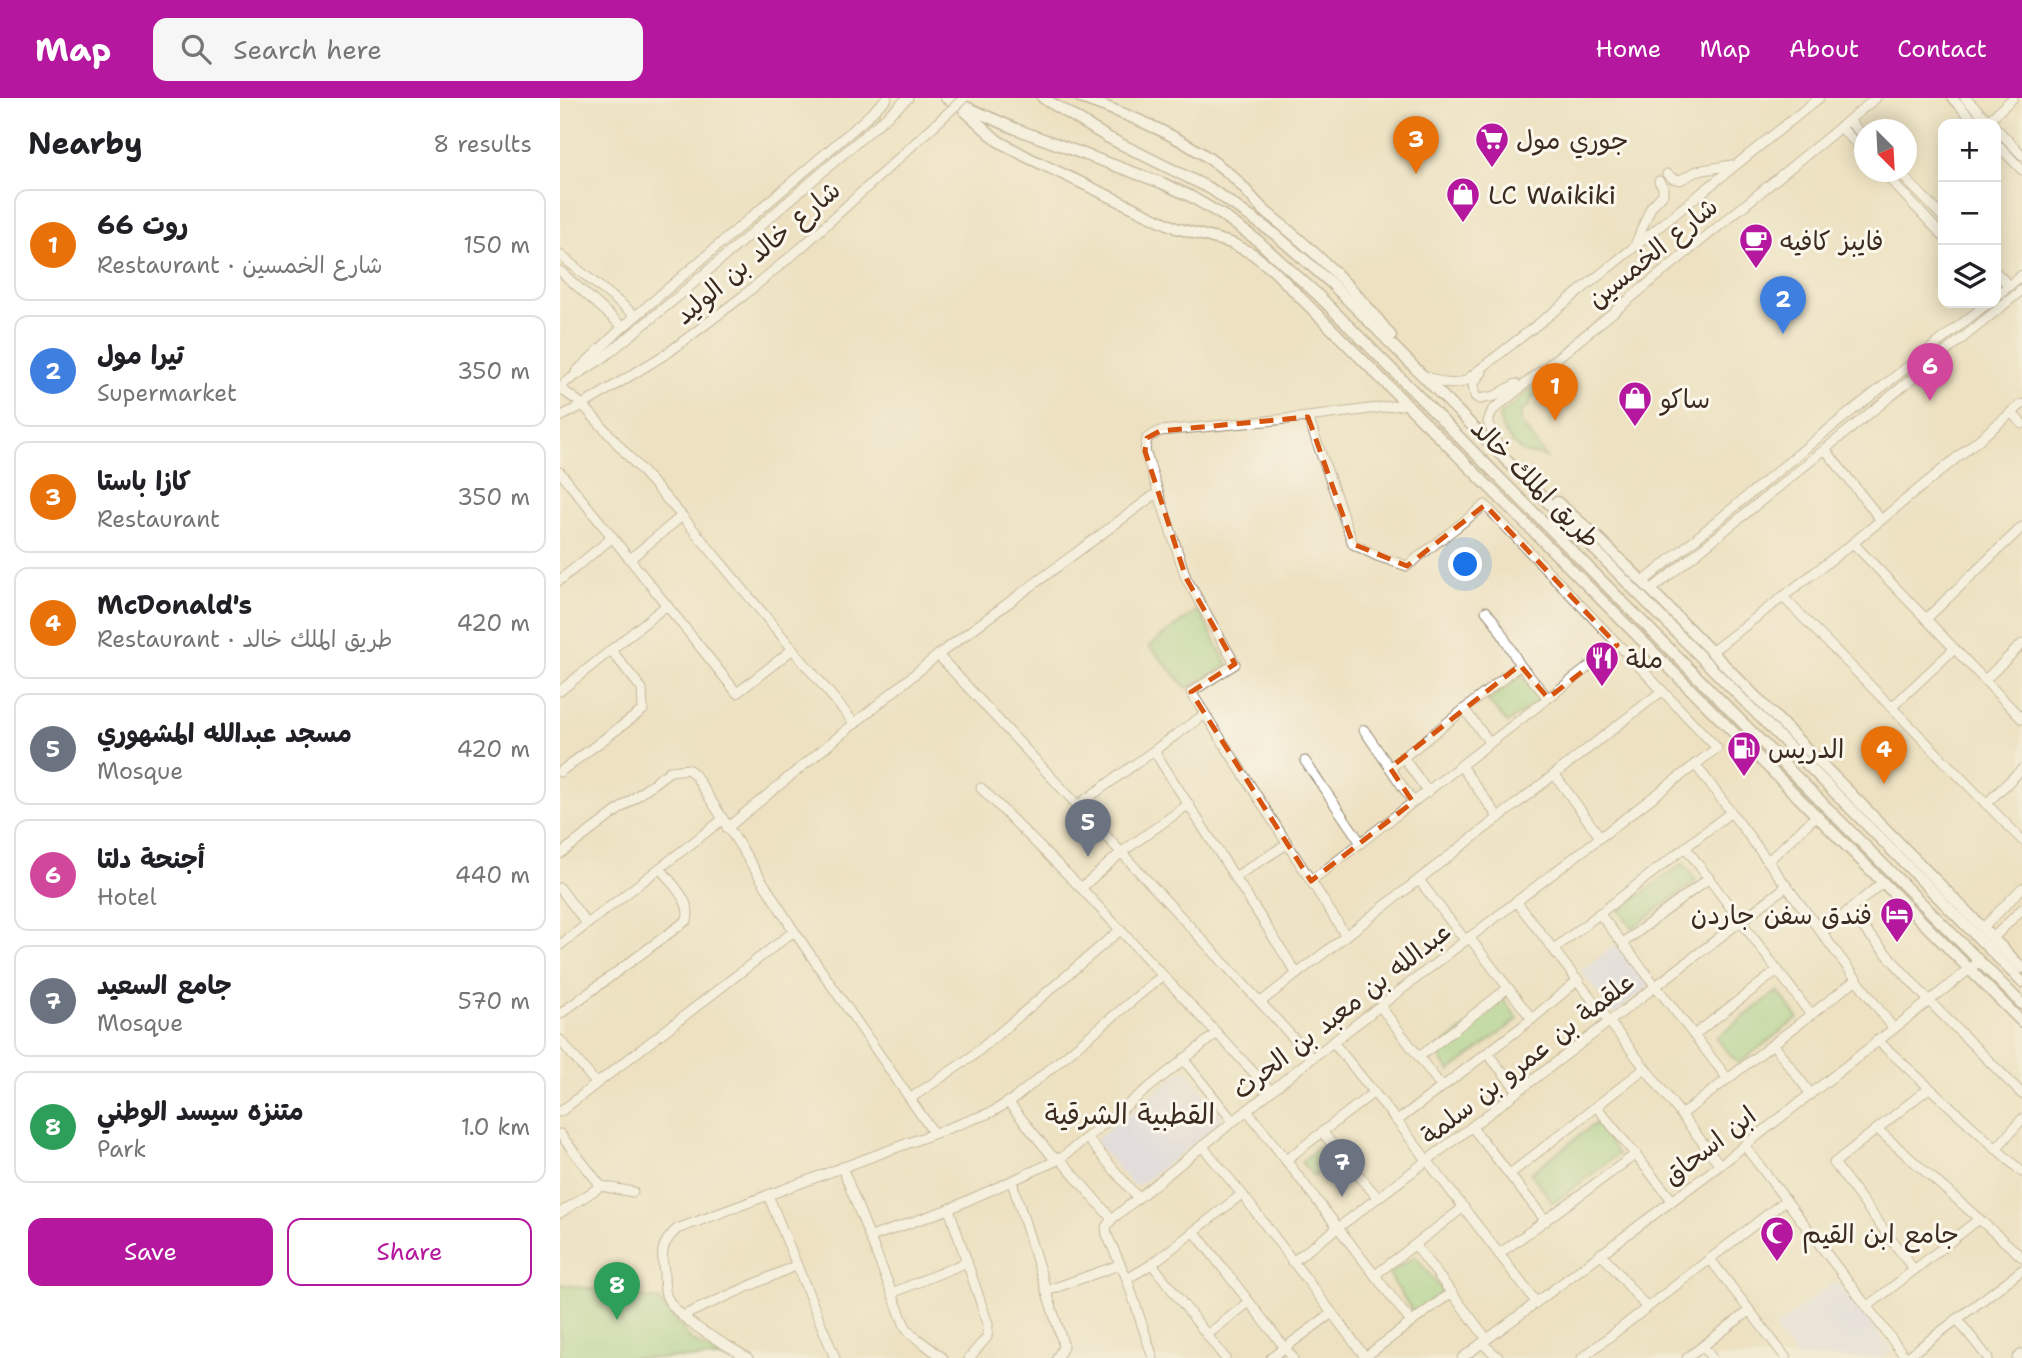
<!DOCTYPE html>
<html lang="en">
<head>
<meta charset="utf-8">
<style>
	body { margin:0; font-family:"Shantell Sans","Playpen Sans Arabic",sans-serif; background:#f6f6f6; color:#202124 }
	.controls { position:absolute; right:21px; top:21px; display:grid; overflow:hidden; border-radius:14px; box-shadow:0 4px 18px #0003 }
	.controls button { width:63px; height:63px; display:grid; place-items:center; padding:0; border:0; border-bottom:2px solid #e0e0e0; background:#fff; color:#202124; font:35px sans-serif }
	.compass { position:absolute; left:1294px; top:21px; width:63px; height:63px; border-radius:50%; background:#fff; box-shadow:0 4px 18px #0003; rotate:156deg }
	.you { position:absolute; left:906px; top:467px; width:24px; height:24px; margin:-18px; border:5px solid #fff; border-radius:50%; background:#1a73e8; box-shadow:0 0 0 10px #1a73e833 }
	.badge { display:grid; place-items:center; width:46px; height:46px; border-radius:50%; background:#b5179e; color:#fff; font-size:23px; font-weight:700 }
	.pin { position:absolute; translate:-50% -58px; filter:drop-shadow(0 2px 4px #0008) }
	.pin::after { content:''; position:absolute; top:37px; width:24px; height:21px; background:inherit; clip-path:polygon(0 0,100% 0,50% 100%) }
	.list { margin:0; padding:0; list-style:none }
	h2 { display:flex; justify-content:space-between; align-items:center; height:91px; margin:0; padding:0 28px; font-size:30px }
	h2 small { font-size:23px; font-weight:400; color:#757577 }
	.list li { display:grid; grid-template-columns:46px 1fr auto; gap:21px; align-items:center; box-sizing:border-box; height:112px; margin:0 14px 14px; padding:0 14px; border:2px solid #e0e0e0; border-radius:14px }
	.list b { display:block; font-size:26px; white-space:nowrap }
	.list p { margin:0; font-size:23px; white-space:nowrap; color:#757577 }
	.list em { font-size:23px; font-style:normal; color:#757577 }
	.actions { display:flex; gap:14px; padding:21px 28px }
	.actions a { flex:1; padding:16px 0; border:2px solid #b5179e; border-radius:14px; text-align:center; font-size:24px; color:#b5179e }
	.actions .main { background:#b5179e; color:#fff }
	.icon { flex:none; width:38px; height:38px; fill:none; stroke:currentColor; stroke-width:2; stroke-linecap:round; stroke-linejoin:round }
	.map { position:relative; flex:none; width:1462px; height:1260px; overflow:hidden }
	header { display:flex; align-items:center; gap:42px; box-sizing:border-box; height:98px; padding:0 35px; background:#b5179e; color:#fff }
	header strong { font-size:33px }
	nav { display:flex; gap:38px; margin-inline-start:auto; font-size:24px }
	.search { width:490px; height:63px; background:#f6f6f6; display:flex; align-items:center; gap:18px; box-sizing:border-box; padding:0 24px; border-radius:14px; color:#757577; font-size:26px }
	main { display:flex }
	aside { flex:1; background:#fff }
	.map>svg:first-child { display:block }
	.built { fill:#d5d8f9 }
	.green { fill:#96d287; stroke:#687e52; stroke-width:2 }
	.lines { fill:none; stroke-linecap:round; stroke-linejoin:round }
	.minor-casing { stroke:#948670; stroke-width:11 }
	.major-casing { stroke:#948670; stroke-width:13 }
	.minor { stroke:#fff; stroke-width:9 }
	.major { stroke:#fff; stroke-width:10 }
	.minor-bridge-casing { stroke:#948670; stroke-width:11; stroke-linecap:butt }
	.minor-bridge { stroke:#fff; stroke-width:9 }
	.marked { fill:none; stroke:#d7540e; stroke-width:5; stroke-dasharray:14 9; stroke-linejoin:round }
	.labels { text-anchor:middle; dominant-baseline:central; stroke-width:6; stroke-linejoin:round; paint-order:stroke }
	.poi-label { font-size:26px; fill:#3b2a1e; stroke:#fbf7ec; text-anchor:start }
	.street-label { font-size:26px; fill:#3b2a1e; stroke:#fbf7ec }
	.neighbourhood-label { font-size:28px; fill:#3b2a1e; stroke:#fbf7ec }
</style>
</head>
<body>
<header>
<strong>Map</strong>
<div class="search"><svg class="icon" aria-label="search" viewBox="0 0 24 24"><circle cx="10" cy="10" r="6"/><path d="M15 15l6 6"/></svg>Search here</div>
<nav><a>Home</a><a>Map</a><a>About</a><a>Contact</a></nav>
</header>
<main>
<aside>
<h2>Nearby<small>8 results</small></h2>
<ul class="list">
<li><span class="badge" style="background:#e8710a">1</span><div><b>روت 66</b><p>Restaurant · شارع الخمسين</p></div><em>150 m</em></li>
<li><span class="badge" style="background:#3f7fe0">2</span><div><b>تيرا مول</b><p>Supermarket</p></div><em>350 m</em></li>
<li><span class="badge" style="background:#e8710a">3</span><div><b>كازا باستا</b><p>Restaurant</p></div><em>350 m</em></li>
<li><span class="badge" style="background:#e8710a">4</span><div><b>McDonald's</b><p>Restaurant · طريق الملك خالد</p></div><em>420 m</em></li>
<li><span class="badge" style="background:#6b7280">5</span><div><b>مسجد عبدالله المشهوري</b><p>Mosque</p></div><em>420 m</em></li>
<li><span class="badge" style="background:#d1479c">6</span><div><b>أجنحة دلتا</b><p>Hotel</p></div><em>440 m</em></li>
<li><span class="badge" style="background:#6b7280">7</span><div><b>جامع السعيد</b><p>Mosque</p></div><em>570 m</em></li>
<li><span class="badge" style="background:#2e9e5b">8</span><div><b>متنزه سيسد الوطني</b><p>Park</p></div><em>1.0 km</em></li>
</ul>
<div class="actions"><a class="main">Save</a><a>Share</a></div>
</aside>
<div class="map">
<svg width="1462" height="1260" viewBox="0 0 1462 1260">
	<rect width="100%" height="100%" fill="#fbf7ec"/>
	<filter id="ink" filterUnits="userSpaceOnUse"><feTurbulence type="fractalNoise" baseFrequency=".0143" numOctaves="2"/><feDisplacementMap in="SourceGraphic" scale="14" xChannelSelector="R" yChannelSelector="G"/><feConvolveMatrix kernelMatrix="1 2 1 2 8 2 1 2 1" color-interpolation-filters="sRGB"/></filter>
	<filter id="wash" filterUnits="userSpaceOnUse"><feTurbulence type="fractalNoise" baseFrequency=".00686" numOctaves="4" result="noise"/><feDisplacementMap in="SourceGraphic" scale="28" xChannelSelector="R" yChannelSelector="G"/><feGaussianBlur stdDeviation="1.57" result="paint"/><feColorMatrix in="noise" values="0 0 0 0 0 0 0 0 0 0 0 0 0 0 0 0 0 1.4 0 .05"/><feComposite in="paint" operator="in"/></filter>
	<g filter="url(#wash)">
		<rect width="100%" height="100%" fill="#ede1c1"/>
		<!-- built -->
		<g class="built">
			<path d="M1057 845 1090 887 1054 916 1021 873Z"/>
			<path d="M622 973H627L663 1018V1023L579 1087 572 1086 537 1046 536 1042Z"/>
			<path d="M1273 1185 1279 1186 1332 1252 1322 1260H1238L1214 1230Z"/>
		</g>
		<!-- green -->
		<g class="green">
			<path d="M975 288 985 290V292H981L970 302V307L961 313V325L986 359C979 356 968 357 962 353 951 346 940 331 939 318Z"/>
			<path d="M638 512 668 567 627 590 589 548Z"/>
			<path d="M962 577 981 601 947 625 928 603Z"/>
			<path d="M1123 765 1136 783 1073 830 1059 813Z"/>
			<path d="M1218 893 1238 920 1178 966 1156 940Z"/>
			<path d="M943 901 958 921 890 973 875 953Z"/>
			<path d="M1036 1025 1058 1056 993 1105 971 1075Z"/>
			<path d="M760 1048 773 1063 754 1079 741 1064Z"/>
			<path d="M855 1158 883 1194 854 1216 829 1176Z"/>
			<path d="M0 1186 99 1202 130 1241 162 1260H0Z"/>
		</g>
	</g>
	<g filter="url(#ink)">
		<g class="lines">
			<!-- minor casing -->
			<g class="minor-casing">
				<g id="minor">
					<path d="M1392 0 1417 26"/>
					<path d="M1405 0 1432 26"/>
					<path d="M1289 23 1304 38"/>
					<path d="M1428 23 1453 0"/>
					<path d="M1280 29 1304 53"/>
					<path d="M1436 30 1462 57"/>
					<path d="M1436 45 1462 72"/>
					<path d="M1323 74 1383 138"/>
					<path d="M1339 74 1383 119"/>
					<path d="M1107 76 1112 80 1120 82 1137 73 1172 67"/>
					<path d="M1076 145 1091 109 1103 96V89L1099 83"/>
					<path d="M0 157 76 218"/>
					<path d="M0 173 63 229"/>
					<path d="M1436 174 1449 188"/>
					<path d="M1436 198 1462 177"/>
					<path d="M16 274 63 229 302 24 327 0"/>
					<path d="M922 274 913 287 915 298 919 301 935 298 956 286"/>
					<path d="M865 278C879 284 891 289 905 283L1001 208 1259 0"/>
					<path d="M4 285 43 260 121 196 348 0"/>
					<path d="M0 290 23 307 122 418 295 626"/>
					<path d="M1451 314 1462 326"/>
					<path d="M0 319 23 307 109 254"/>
					<path d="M748 319 600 333 587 340 585 353 626 480 675 566 631 594 786 838"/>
					<path d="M1265 351 1321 422"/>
					<path d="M941 355 928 324 932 313 1316 0"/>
					<path d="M0 374 177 595 233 551"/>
					<path d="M1293 445 1462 621"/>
					<path d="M70 461 122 418"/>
					<path d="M0 482 53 439"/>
					<path d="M1083 484 1259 339 1428 205"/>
					<path d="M1091 492 1462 192"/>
					<path d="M1223 499 1462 742"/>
					<path d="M926 513 935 524 960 567 988 600"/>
					<path d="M1366 521 1462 429"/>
					<path d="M1151 554 1293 445 1462 306"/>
					<path d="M378 557 752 960"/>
					<path d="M1425 582 1462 546"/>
					<path d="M0 593 107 507"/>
					<path d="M1332 609 1394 551"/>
					<path d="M904 611 930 645"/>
					<path d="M804 632 830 670 960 567"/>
					<path d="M594 653 737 876"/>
					<path d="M843 659 868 694"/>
					<path d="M745 663 801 745"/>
					<path d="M1135 666 1333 930"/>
					<path d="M901 668 939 720"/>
					<path d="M830 670 853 704"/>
					<path d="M0 674 83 612 82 591 51 552"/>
					<path d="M995 677 1040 739"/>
					<path d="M421 690 521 790 711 993"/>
					<path d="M1426 706 1462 671"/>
					<path d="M518 707 645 616"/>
					<path d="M167 730 378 557 597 395"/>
					<path d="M1126 750 1251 917"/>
					<path d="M0 756 110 673 128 671 135 677 234 833 373 1034"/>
					<path d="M1208 763 1257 717"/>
					<path d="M675 779 727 746"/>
					<path d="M859 782 905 842"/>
					<path d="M751 783 1057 547"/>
					<path d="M0 790 27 826"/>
					<path d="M521 790 562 754 629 706"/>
					<path d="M956 803 1160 1067"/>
					<path d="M1288 813 1369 903 1462 996"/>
					<path d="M1039 815 1168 981"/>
					<path d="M1423 830 1462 790"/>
					<path d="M1262 835 1323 784"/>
					<path d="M909 839 972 921"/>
					<path d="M1433 840 1462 811"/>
					<path d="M1063 845 1149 780"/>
					<path d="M0 847 162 722"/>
					<path d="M994 851 1171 714"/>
					<path d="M702 903 1102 593"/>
					<path d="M820 908 882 989"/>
					<path d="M0 916 127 822C133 804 110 784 100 770"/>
					<path d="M1134 937 1218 872"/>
					<path d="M0 942 36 985"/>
					<path d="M1317 942 1462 1074"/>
					<path d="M773 944 837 1023 976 1204"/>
					<path d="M1213 946 1250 995"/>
					<path d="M927 955 958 993"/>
					<path d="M859 959 948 890"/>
					<path d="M623 961 673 1023"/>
					<path d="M351 1000 410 960 560 832"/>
					<path d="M448 1004 492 1058 500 1061 552 1121"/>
					<path d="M1036 1008 1112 1102"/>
					<path d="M687 1012 851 1224"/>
					<path d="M0 1014 234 833"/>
					<path d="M1121 1017 1297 881"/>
					<path d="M837 1023 972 921 1018 882"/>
					<path d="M912 1029 986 1123"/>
					<path d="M1317 1031 1462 1159"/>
					<path d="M762 1034 818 1100"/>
					<path d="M0 1036 41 1088 0 1115"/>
					<path d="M527 1040 577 1099"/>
					<path d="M1184 1047 1346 1260"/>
					<path d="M642 1048 682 1096 806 1260"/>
					<path d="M1436 1051 1462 1021"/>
					<path d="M726 1062 814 994"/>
					<path d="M282 1069 345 1228 351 1236 383 1260"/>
					<path d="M950 1076 1085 970"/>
					<path d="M452 1084 502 1242 503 1249 497 1260"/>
					<path d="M41 1088 73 1094"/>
					<path d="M208 1097 275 1260"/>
					<path d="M389 1111 428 1226 427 1239 409 1260"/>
					<path d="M634 1133 733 1260"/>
					<path d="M311 1139 389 1111 500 1061 657 935"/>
					<path d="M855 1147 927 1241"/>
					<path d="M1041 1155 1087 1210"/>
					<path d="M939 1156 1076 1056"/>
					<path d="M1150 1161 1226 1260"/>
					<path d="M732 1164C898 1041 1062 913 1227 788"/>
					<path d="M592 1166 665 1260"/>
					<path d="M1354 1172 1274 1065 1369 990"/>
					<path d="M815 1177 904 1109"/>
					<path d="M567 1181 592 1166 682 1096"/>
					<path d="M486 1193 559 1167"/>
					<path d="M332 1195 407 1164"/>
					<path d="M1307 1209 1419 1121"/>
					<path d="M122 1218 237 1167"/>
					<path d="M1397 1221 1428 1260"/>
					<path d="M647 1237 689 1204"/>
					<path d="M922 1245 939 1260"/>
					<path d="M1143 1248 1152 1260"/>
					<path d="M805 1259 892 1194"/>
					<path d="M188 1260C165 1245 116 1223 106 1197 104 1190 104 1182 104 1175 101 1153 101 1146 117 1131L432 1014 455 1000 603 877"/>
					<path d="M593 1260 567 1181 547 1137 546 1129 552 1121 752 960 1157 650 925 407 847 468 817 458 793 446 748 319 848 306"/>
					<path d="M711 1260 772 1215"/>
					<path d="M902 1260 1160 1067 1415 867"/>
					<path d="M1022 1260 1226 1102"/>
					<path d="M1127 1260 1189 1213"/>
					<path d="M1346 1260 1462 1172"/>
					<path d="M1457 1260 1462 1256"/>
				</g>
			</g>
			<!-- major casing -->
			<g class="major-casing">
				<g id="major">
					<path d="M386 0 456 31 602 85 630 98 662 117 697 142 757 196 1462 906"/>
					<path d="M483 0 547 39 651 91 716 137 771 185 1462 884"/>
					<path d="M521 0C573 18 631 42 673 79 685 90 694 103 706 114 753 151 795 190 831 238"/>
					<path d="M404 12 438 43 469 60 616 130 671 145 693 156 714 173 1462 924"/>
					<path d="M997 404 1033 435 1083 484 1462 870"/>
				</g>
			</g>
			<!-- minor -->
			<use href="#minor" class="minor"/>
			<!-- major -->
			<use href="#major" class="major"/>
			<!-- minor-bridge casing -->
			<g class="minor-bridge-casing">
				<path id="minor-bridge" d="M109 254 183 198 242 149 404 0"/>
			</g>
			<!-- minor-bridge -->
			<use href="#minor-bridge" class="minor-bridge"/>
		</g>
	</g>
	<!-- marked area -->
	<path d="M0 0H1462V1260H0ZM748 319 793 446 847 468 925 407 1057 547 988 600 960 567 830 670 853 704 751 783 631 594 675 566 626 480 585 353 587 340 600 333Z" fill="#ede1c1" fill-opacity=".55" fill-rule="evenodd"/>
	<path class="marked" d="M748 319 793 446 847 468 925 407 1057 547 988 600 960 567 830 670 853 704 751 783 631 594 675 566 626 480 585 353 587 340 600 333Z"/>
	<!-- icons -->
	<defs>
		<g id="supermarket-pin" transform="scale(1.75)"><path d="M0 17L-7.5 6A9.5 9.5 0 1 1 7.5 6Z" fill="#b5179e" stroke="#fbf7ec"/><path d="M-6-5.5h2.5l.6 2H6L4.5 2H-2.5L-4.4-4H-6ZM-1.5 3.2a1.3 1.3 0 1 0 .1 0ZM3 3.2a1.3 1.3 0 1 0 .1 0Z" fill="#fff"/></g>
		<g id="shop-pin" transform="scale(1.75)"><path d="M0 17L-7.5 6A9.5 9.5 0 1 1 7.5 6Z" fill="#b5179e" stroke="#fbf7ec"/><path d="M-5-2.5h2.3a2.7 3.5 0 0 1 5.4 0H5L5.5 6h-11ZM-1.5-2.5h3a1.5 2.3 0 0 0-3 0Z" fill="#fff"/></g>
		<g id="cafe-pin" transform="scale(1.75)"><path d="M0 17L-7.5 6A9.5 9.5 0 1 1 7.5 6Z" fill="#b5179e" stroke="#fbf7ec"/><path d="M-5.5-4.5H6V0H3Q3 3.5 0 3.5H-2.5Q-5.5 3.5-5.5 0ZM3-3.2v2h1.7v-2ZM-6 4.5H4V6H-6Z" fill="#fff"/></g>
		<g id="restaurant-pin" transform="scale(1.75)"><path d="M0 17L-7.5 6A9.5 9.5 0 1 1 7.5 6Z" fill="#b5179e" stroke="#fbf7ec"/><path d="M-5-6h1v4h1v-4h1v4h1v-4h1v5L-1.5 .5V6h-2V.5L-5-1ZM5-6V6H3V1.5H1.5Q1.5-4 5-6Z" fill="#fff"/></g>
		<g id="fuel-pin" transform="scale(1.75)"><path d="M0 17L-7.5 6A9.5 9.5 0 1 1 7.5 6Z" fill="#b5179e" stroke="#fbf7ec"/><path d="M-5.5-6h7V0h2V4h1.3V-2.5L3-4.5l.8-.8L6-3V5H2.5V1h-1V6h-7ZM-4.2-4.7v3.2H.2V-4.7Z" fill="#fff"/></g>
		<g id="hotel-pin" transform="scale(1.75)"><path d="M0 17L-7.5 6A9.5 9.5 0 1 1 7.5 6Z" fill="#b5179e" stroke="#fbf7ec"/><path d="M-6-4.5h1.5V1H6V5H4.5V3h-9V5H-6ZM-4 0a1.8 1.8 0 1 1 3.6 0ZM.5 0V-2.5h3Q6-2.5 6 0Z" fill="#fff"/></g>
		<g id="mosque-pin" transform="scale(1.75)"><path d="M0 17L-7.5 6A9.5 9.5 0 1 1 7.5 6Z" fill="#b5179e" stroke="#fbf7ec"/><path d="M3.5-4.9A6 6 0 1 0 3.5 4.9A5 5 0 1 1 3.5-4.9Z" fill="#fff"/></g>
	</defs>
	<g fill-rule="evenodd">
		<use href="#supermarket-pin" x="932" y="41"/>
		<use href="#shop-pin" x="903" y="96"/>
		<use href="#cafe-pin" x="1196" y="142"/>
		<use href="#shop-pin" x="1075" y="300"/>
		<use href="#restaurant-pin" x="1042" y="560"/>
		<use href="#fuel-pin" x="1184" y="650"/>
		<use href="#hotel-pin" x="1337" y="816"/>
		<use href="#mosque-pin" x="1217" y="1135"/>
	</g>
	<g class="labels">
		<!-- poi labels -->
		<g class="poi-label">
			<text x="956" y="41">جوري مول</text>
			<text x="928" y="96">LC Waikiki</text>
			<text x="1220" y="142">فايبز كافيه</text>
			<text x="1100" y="300">ساكو</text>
			<text x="1066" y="560">ملة</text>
			<text x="1208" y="650">الدريس</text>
			<text x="1312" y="816" text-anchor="end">فندق سفن جاردن</text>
			<text x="1242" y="1135">جامع ابن القيم</text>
		</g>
		<!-- street labels -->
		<g class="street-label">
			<text transform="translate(197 154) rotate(-40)">شارع خالد بن الوليد</text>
			<text transform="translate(1092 154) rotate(-39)">شارع الخمسين</text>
			<text transform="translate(976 385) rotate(45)">طريق الملك خالد</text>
			<text transform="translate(781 912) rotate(-38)">عبدالله بن معبد بن الحرث</text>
			<text transform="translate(967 960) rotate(-38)">علقمة بن عمرو بن سلمة</text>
			<text transform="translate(1149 1047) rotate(-38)">ابن اسحاق</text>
		</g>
		<!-- neighbourhood labels -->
		<g class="neighbourhood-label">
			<text x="570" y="1016">القطبية الشرقية</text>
		</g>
	</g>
</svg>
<div class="controls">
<button>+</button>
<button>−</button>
<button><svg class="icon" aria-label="layers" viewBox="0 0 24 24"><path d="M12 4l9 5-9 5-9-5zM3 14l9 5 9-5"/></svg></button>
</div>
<svg class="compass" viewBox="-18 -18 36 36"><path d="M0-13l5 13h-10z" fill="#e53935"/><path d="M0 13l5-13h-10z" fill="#757577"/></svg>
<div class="you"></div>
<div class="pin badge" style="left:995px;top:323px;background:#e8710a">1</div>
<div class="pin badge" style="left:1223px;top:236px;background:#3f7fe0">2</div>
<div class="pin badge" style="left:856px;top:76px;background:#e8710a">3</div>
<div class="pin badge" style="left:1324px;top:686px;background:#e8710a">4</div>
<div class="pin badge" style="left:528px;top:759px;background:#6b7280">5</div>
<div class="pin badge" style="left:1370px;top:303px;background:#d1479c">6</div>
<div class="pin badge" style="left:782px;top:1099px;background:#6b7280">7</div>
<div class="pin badge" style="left:57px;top:1222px;background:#2e9e5b">8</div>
</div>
</main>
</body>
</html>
